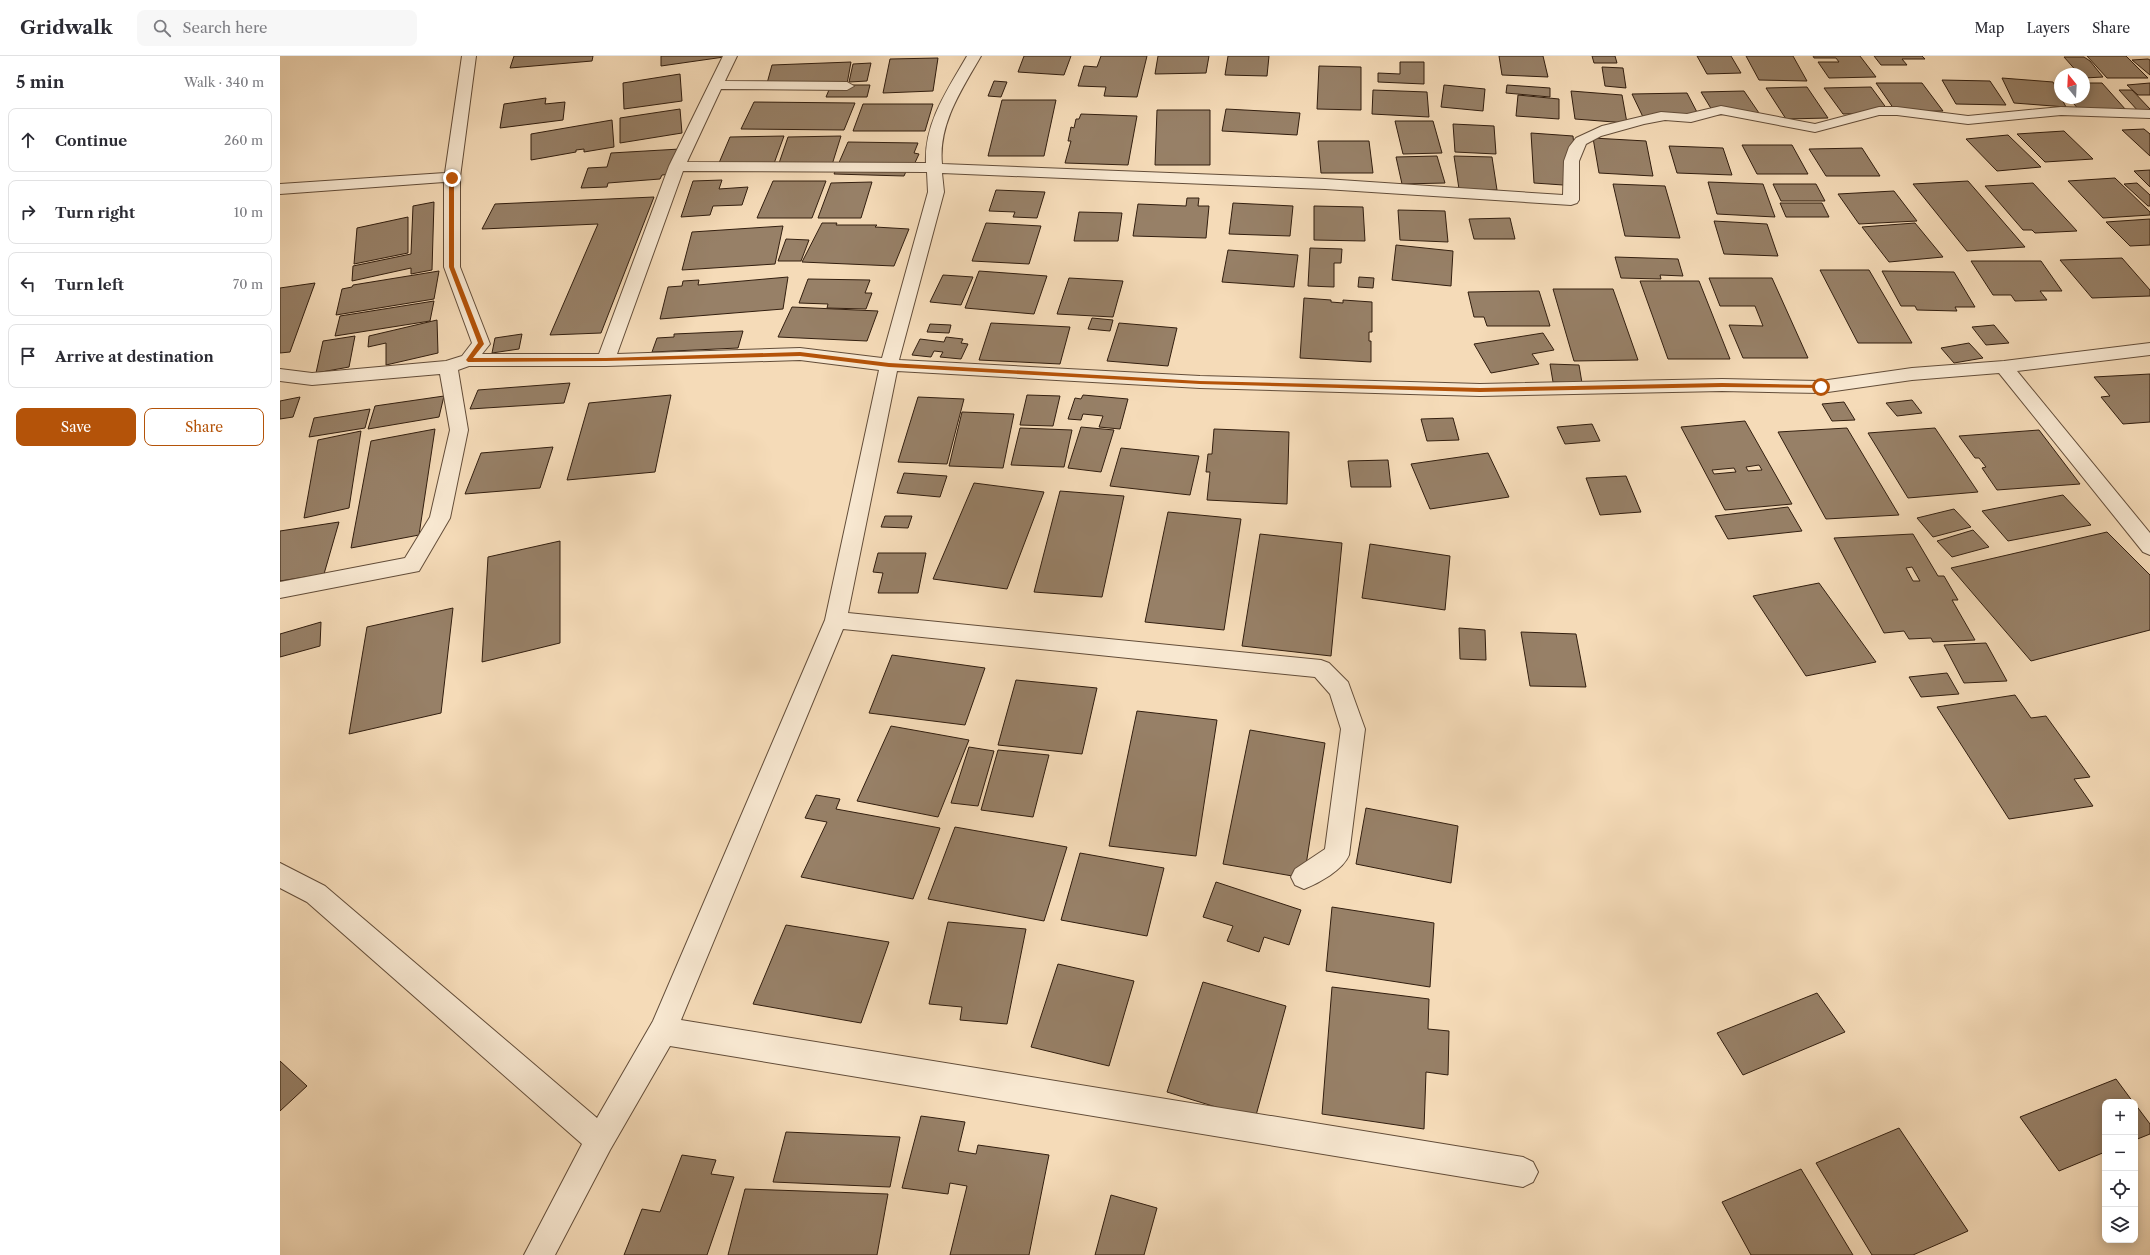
<!DOCTYPE html>
<html lang="en">
<head>
<meta charset="utf-8">
<style>
	body { margin:0; font-family:"Libre Caslon Text",serif; background:#f7f7f7; color:#2b2b33 }
	.controls { position:absolute; right:12px; bottom:12px; display:grid; overflow:hidden; border-radius:8px; box-shadow:0 2px 10px #0003 }
	.controls button { width:36px; height:36px; display:grid; place-items:center; padding:0; border:0; border-bottom:1px solid #e1e1e2; background:#fff; color:#2b2b33; font:20px sans-serif }
	.compass { position:absolute; left:1774px; top:12px; width:36px; height:36px; border-radius:50%; background:#fff; box-shadow:0 2px 10px #0003; rotate:342deg }
	.stop { position:absolute; width:12px; height:12px; margin:-9px; border:3px solid #b45309; border-radius:50%; background:#fff }
	.stop.end { background:#b45309; border-color:#fff; box-shadow:0 1px 4px #0008 }
	.list { margin:0; padding:0; list-style:none }
	h2 { display:flex; justify-content:space-between; align-items:center; height:52px; margin:0; padding:0 16px; font-size:17px }
	h2 small { font-size:13px; font-weight:400; color:#7c7c81 }
	.list li { display:grid; grid-template-columns:26px 1fr auto; gap:12px; align-items:center; box-sizing:border-box; height:64px; margin:0 8px 8px; padding:0 8px; border:1px solid #e1e1e2; border-radius:8px }
	.list b { display:block; font-size:15px; white-space:nowrap }
	.list em { font-size:13px; font-style:normal; color:#7c7c81 }
	.actions { display:flex; gap:8px; padding:12px 16px }
	.actions a { flex:1; padding:9px 0; border:1px solid #b45309; border-radius:8px; text-align:center; font-size:14px; color:#b45309 }
	.actions .main { background:#b45309; color:#fff }
	.icon { flex:none; width:22px; height:22px; fill:none; stroke:currentColor; stroke-width:2; stroke-linecap:round; stroke-linejoin:round }
	.map { position:relative; flex:none; width:1870px; height:1199px; overflow:hidden }
	header { display:flex; align-items:center; gap:24px; box-sizing:border-box; height:56px; padding:0 20px; background:#fff; border-bottom:1px solid #e1e1e2 }
	header strong { font-size:19px }
	nav { display:flex; gap:22px; margin-inline-start:auto; font-size:14px }
	.search { width:280px; height:36px; background:#f7f7f7; display:flex; align-items:center; gap:10px; box-sizing:border-box; padding:0 14px; border-radius:8px; color:#7c7c81; font-size:15px }
	main { display:flex }
	aside { flex:1; background:#fff }
	.map>svg:first-child { display:block }
	.building { fill:#978067; stroke:#321e0f; fill-rule:evenodd }
	.lines { fill:none; stroke-linecap:round; stroke-linejoin:round }
	.minor-casing { stroke:#634d39; stroke-width:2 }
	.minor { fill:#f8e8d1; fill-rule:evenodd }
	.route { fill:#b45309 }
</style>
</head>
<body>
<header>
<strong>Gridwalk</strong>
<div class="search"><svg class="icon" aria-label="search" viewBox="0 0 24 24"><circle cx="10" cy="10" r="6"/><path d="M15 15l6 6"/></svg>Search here</div>
<nav><a>Map</a><a>Layers</a><a>Share</a></nav>
</header>
<main>
<aside>
<h2>5 min<small>Walk · 340 m</small></h2>
<ul class="list">
<li><svg class="icon" aria-label="ahead" viewBox="0 0 24 24"><path d="M12 20V5M6 11l6-6 6 6"/></svg><div><b>Continue</b></div><em>260 m</em></li>
<li><svg class="icon" aria-label="right" viewBox="0 0 24 24"><path d="M7 20v-9h11M14 6l5 5-5 5"/></svg><div><b>Turn right</b></div><em>10 m</em></li>
<li><svg class="icon" aria-label="left" viewBox="0 0 24 24"><path d="M17 20v-9H6M10 6l-5 5 5 5"/></svg><div><b>Turn left</b></div><em>70 m</em></li>
<li><svg class="icon" aria-label="arrive" viewBox="0 0 24 24"><path d="M6 21V4h12l-3 4 3 4H6"/></svg><div><b>Arrive at destination</b></div></li>
</ul>
<div class="actions"><a class="main">Save</a><a>Share</a></div>
</aside>
<div class="map">
<svg width="1870" height="1199" viewBox="0 0 1870 1199">
	<rect width="100%" height="100%" fill="#f5dbb8"/>
	<filter id="stains"><feTurbulence type="fractalNoise" baseFrequency=".005" numOctaves="4"/><feColorMatrix values="0 0 0 0 .2 0 0 0 0 .09 0 0 0 0 .02 0 0 0 .5 -.17"/></filter>
	<radialGradient id="worn" r=".72"><stop offset=".6" stop-color="#630" stop-opacity="0"/><stop offset="1" stop-color="#630" stop-opacity=".3"/></radialGradient>
	<!-- building -->
	<g class="building">
		<path d="M234 0H313L312 5 230 12Z"/>
		<path d="M381 0H444V1L381 10Z"/>
		<path d="M744 0H791L784 19 738 16Z"/>
		<path d="M821 0H867L857 41 824 40 826 31 798 30 804 10 817 11Z"/>
		<path d="M878 0H929L926 17 875 18Z"/>
		<path d="M948 0H989L987 20 945 19Z"/>
		<path d="M1219 0H1263L1268 21 1222 19Z"/>
		<path d="M1312 0H1335L1337 7H1314Z"/>
		<path d="M1417 0H1451L1461 17 1427 18Z"/>
		<path d="M1466 0H1513L1527 25 1479 24Z"/>
		<path d="M1533 0H1580L1596 21 1549 22 1538 6H1559L1556 2H1534Z"/>
		<path d="M1594 0H1642L1645 3H1622L1627 9H1601Z"/>
		<path d="M1807 0H1846L1868 22H1827Z"/>
		<path d="M1784 1H1804L1810 5 1823 21 1804 22V18H1799Z"/>
		<path d="M658 2 653 35 603 37 610 3Z"/>
		<path d="M1868 3 1870 4V19L1852 4Z"/>
		<path d="M571 6 567 28 486 31 492 9Z"/>
		<path d="M1120 6H1144V28L1098 26V17L1120 18Z"/>
		<path d="M591 7 587 25 569 26 573 8Z"/>
		<path d="M1039 10 1081 11V54L1037 53Z"/>
		<path d="M1322 11 1343 12 1346 32 1325 30Z"/>
		<path d="M400 18 402 45 344 53 343 27Z"/>
		<path d="M1722 22 1773 26 1786 51 1734 47Z"/>
		<path d="M1662 24 1710 25 1726 49 1676 48Z"/>
		<path d="M714 25 727 26 721 41 708 40Z"/>
		<path d="M1596 27H1642L1663 55 1616 56Z"/>
		<path d="M1804 27H1822L1846 54H1799L1789 42H1804Z"/>
		<path d="M1870 27V39H1858L1847 29Z"/>
		<path d="M551 29H590L587 41H546Z"/>
		<path d="M1164 29 1205 33 1203 55 1161 51Z"/>
		<path d="M1227 29 1270 32V41L1226 37Z"/>
		<path d="M1527 31 1548 62 1506 63 1486 32Z"/>
		<path d="M1591 31 1610 57 1563 58 1544 32Z"/>
		<path d="M1093 34 1147 36 1149 61 1092 58Z"/>
		<path d="M1839 34H1852L1870 53V55L1859 56Z"/>
		<path d="M1291 35 1342 39 1347 67 1295 63Z"/>
		<path d="M1464 35 1479 57 1435 59 1421 36Z"/>
		<path d="M1407 37 1419 60 1363 61 1352 38Z"/>
		<path d="M1238 39 1279 43V63L1236 60Z"/>
		<path d="M266 42 265 48 285 46 283 64 220 72 224 48Z"/>
		<path d="M722 44H776L764 100H708Z"/>
		<path d="M474 46 575 47 564 74 461 73Z"/>
		<path d="M583 48H653L645 75H573Z"/>
		<path d="M400 53 402 77 340 87V62Z"/>
		<path d="M946 53 1020 57 1017 79 942 75Z"/>
		<path d="M877 54H930V109H875Z"/>
		<path d="M801 58 857 60 848 109 785 107 791 85H788L791 71 794 72 796 63H799Z"/>
		<path d="M332 64 334 91 304 96V93L296 94V96L251 104V78Z"/>
		<path d="M1115 65H1153L1162 97 1123 98Z"/>
		<path d="M1173 68 1214 70 1216 98 1175 96Z"/>
		<path d="M1864 73 1870 78V100L1842 74Z"/>
		<path d="M1784 75 1813 103 1765 106 1737 78Z"/>
		<path d="M1251 77 1293 80 1298 130 1254 127Z"/>
		<path d="M1728 79 1761 111 1717 115 1686 83Z"/>
		<path d="M504 80 492 113 436 114 450 81Z"/>
		<path d="M561 80 551 112 497 113 508 81Z"/>
		<path d="M1313 82 1366 85 1373 120 1319 117Z"/>
		<path d="M1038 85H1089L1093 117H1041Z"/>
		<path d="M568 86 638 87 634 97 639 98 633 111H628L624 120 554 118Z"/>
		<path d="M1462 89H1512L1528 118H1477Z"/>
		<path d="M1389 90 1443 92 1452 119 1397 117Z"/>
		<path d="M1582 92 1600 120H1546L1529 93Z"/>
		<path d="M400 93 393 118 382 119 380 123 328 127 327 131 301 132 308 112 327 111 331 97Z"/>
		<path d="M1157 100 1165 127 1122 128 1116 101Z"/>
		<path d="M1174 100 1212 101 1217 134 1179 133Z"/>
		<path d="M1870 114V131L1854 115Z"/>
		<path d="M1835 122 1870 156V159L1823 162 1788 125Z"/>
		<path d="M442 124 439 133 468 131 462 149 433 150 430 159 401 161 413 125Z"/>
		<path d="M493 125H546L532 162H477Z"/>
		<path d="M1688 125 1745 191 1687 195 1633 128Z"/>
		<path d="M592 126 581 162H538L551 127Z"/>
		<path d="M1428 126 1483 128 1495 161 1437 158Z"/>
		<path d="M1753 127 1797 175 1755 177 1752 174H1743L1705 130Z"/>
		<path d="M1857 127 1870 139V150H1868L1844 128Z"/>
		<path d="M1333 128 1385 130 1400 182 1345 180Z"/>
		<path d="M1493 128H1536L1545 145H1501Z"/>
		<path d="M716 134 765 136 757 162 733 161 735 156 709 155Z"/>
		<path d="M1614 135 1637 165 1579 168 1558 138Z"/>
		<path d="M374 141 321 277 270 279 318 168 202 173 215 148Z"/>
		<path d="M907 142H919L918 150H929L926 182 853 180 858 148 906 150Z"/>
		<path d="M154 146 152 214 131 218V212L72 225 73 210 131 198 133 150Z"/>
		<path d="M953 147 1013 150 1010 180 949 178Z"/>
		<path d="M1500 147H1542L1549 161H1506Z"/>
		<path d="M1034 150 1083 151 1085 185 1034 184Z"/>
		<path d="M1118 154 1165 155 1168 186 1120 184Z"/>
		<path d="M799 156 842 157 838 185H794Z"/>
		<path d="M128 161V197L74 208 77 172Z"/>
		<path d="M1230 162 1235 183H1194L1189 163Z"/>
		<path d="M1870 163V189L1850 190 1826 166Z"/>
		<path d="M1434 165 1487 168 1498 200 1444 198Z"/>
		<path d="M542 167H557L556 169H597L595 171 629 173 614 210 522 206Z"/>
		<path d="M706 167 761 170 749 208 692 205Z"/>
		<path d="M1635 167 1663 201 1609 206 1582 171Z"/>
		<path d="M503 170 495 208 402 214 412 176Z"/>
		<path d="M506 183 529 184 521 205H498Z"/>
		<path d="M1116 189 1173 195 1171 230 1112 224Z"/>
		<path d="M1030 192 1062 193 1061 207H1054V231L1028 230Z"/>
		<path d="M948 194 1018 199 1014 231 942 226Z"/>
		<path d="M1335 201 1398 203 1403 220 1380 219 1381 223 1341 222Z"/>
		<path d="M1842 202 1870 234V240L1812 242 1780 204Z"/>
		<path d="M1691 205H1761L1782 235H1760L1767 244 1735 245 1731 239H1713Z"/>
		<path d="M1540 214H1589L1632 287H1578Z"/>
		<path d="M159 215 154 243 56 259 62 233 72 231 73 229Z"/>
		<path d="M699 215 767 220 754 258 685 252Z"/>
		<path d="M1602 215 1674 216 1695 251H1675L1677 255 1637 254 1635 250H1621Z"/>
		<path d="M663 219 693 221 681 249 650 246Z"/>
		<path d="M508 221 503 253 380 263 388 231 402 230 403 225 419 224 418 229Z"/>
		<path d="M1079 221 1094 222 1093 232 1078 231Z"/>
		<path d="M789 222 843 225 833 261 777 258Z"/>
		<path d="M1429 222H1492L1528 302H1463L1449 269 1483 270 1475 250H1440Z"/>
		<path d="M528 223 590 224 585 237H592L586 253 547 252 548 248 519 247Z"/>
		<path d="M1360 225H1419L1450 303H1388Z"/>
		<path d="M35 227 10 296 0 297V232Z"/>
		<path d="M1273 233H1333L1358 304 1294 305Z"/>
		<path d="M1259 235 1270 270H1207L1204 261H1194L1188 236Z"/>
		<path d="M1024 242 1051 244V246L1063 247V244L1092 246V276H1089V285H1091V306L1020 302Z"/>
		<path d="M154 245 150 265 55 280 60 260Z"/>
		<path d="M512 251 598 255 587 285 498 281Z"/>
		<path d="M812 262 833 264 830 275 808 273Z"/>
		<path d="M157 264 158 297 106 309V287L88 291 89 280Z"/>
		<path d="M711 267 790 271 780 308 699 304Z"/>
		<path d="M839 267 897 272 888 310 827 305Z"/>
		<path d="M650 268 671 269 669 277 647 276Z"/>
		<path d="M1714 269 1729 287 1706 289 1692 271Z"/>
		<path d="M463 275 458 292 372 296 377 282 394 281V278Z"/>
		<path d="M1263 277 1274 294 1252 298 1259 308 1211 317 1194 288Z"/>
		<path d="M242 278 239 293 212 297 215 282Z"/>
		<path d="M75 280 69 311 36 317 43 285Z"/>
		<path d="M666 281 683 283 681 287 688 288 681 303 660 301 663 296 654 295 651 301 632 299 640 283 664 286Z"/>
		<path d="M1689 287 1703 302 1674 307 1661 292Z"/>
		<path d="M1270 308 1299 309 1302 327 1273 326Z"/>
		<path d="M1870 318V366L1843 368 1821 341 1830 340 1814 321Z"/>
		<path d="M290 327 284 347 190 353 198 334Z"/>
		<path d="M391 339 375 416 287 424 309 347Z"/>
		<path d="M747 339 780 340 773 370 740 369Z"/>
		<path d="M803 339 848 343 840 373 819 371 823 360 803 358 801 364 788 363 795 342 801 343Z"/>
		<path d="M164 340 159 361 88 373 95 350Z"/>
		<path d="M20 341 13 361 0 363V345Z"/>
		<path d="M638 341 684 343 667 408 618 406Z"/>
		<path d="M1632 344 1642 357 1617 360 1606 347Z"/>
		<path d="M1564 346 1575 364 1552 365 1542 348Z"/>
		<path d="M90 353 85 372 29 381 34 362Z"/>
		<path d="M682 356 734 358 723 412 669 410Z"/>
		<path d="M1173 362 1179 384 1147 385 1141 363Z"/>
		<path d="M1465 365 1512 448 1445 454 1401 371ZM1479 409 1482 414 1468 415 1466 411ZM1454 412 1456 416 1434 418 1432 414Z"/>
		<path d="M1312 368 1320 385 1285 388 1277 371Z"/>
		<path d="M801 371 834 374 821 416 788 412Z"/>
		<path d="M740 372 792 374 784 411 731 409Z"/>
		<path d="M1567 372 1619 459 1546 463 1498 376Z"/>
		<path d="M1655 372 1698 436 1628 442 1588 377Z"/>
		<path d="M155 373 139 479 71 492 91 385Z"/>
		<path d="M934 373 1009 376 1007 448 927 444 930 416H926L928 398H932Z"/>
		<path d="M1759 374 1800 428 1717 434 1702 412 1706 411 1699 402H1695L1679 380Z"/>
		<path d="M81 375 69 452 24 462 38 384Z"/>
		<path d="M273 391 260 432 185 438 201 397Z"/>
		<path d="M841 392 919 400 910 439 830 430Z"/>
		<path d="M1208 397 1229 441 1150 453 1131 408Z"/>
		<path d="M1108 404 1111 431H1071L1068 405Z"/>
		<path d="M624 417 667 420 660 441 617 437Z"/>
		<path d="M1346 420 1361 456 1320 459 1306 422Z"/>
		<path d="M694 427 764 436 727 533 653 523Z"/>
		<path d="M780 435 844 440 822 541 754 536Z"/>
		<path d="M1783 439 1811 469 1728 485 1702 455Z"/>
		<path d="M1508 451 1522 475 1448 483 1435 460Z"/>
		<path d="M1674 453 1691 471 1653 481 1637 462Z"/>
		<path d="M888 456 961 463 944 574 865 566Z"/>
		<path d="M605 460H632L628 472 601 471Z"/>
		<path d="M59 466 44 518 0 525V475Z"/>
		<path d="M1693 474 1709 491 1672 501 1657 485Z"/>
		<path d="M1827 476 1870 519V574L1751 605 1671 512Z"/>
		<path d="M980 478 1062 487 1051 600 962 590Z"/>
		<path d="M1633 478 1658 520H1664L1678 544H1672L1695 584 1653 586 1651 582 1629 583 1624 575 1604 577 1554 482ZM1632 511 1640 525H1633L1626 512Z"/>
		<path d="M280 485V587L202 606 208 501Z"/>
		<path d="M1090 488 1170 500 1165 554 1082 542Z"/>
		<path d="M598 497H646L638 537H598L603 517 593 516Z"/>
		<path d="M1539 527 1596 606 1526 620 1473 540Z"/>
		<path d="M173 552 161 657 69 678 87 571Z"/>
		<path d="M41 566 40 590 0 601V578Z"/>
		<path d="M1179 572 1205 574 1206 604 1180 603Z"/>
		<path d="M1241 576 1296 578 1306 631 1250 630Z"/>
		<path d="M1706 587 1727 625 1684 627 1664 589Z"/>
		<path d="M612 599 705 612 685 669 589 657Z"/>
		<path d="M1667 617 1679 638 1641 641 1629 621Z"/>
		<path d="M736 624 817 632 802 698 718 689Z"/>
		<path d="M1735 639 1751 662 1766 660 1810 721 1794 723 1813 750 1729 763 1657 651Z"/>
		<path d="M857 655 937 664 916 800 829 790Z"/>
		<path d="M611 670 689 684 658 761 577 745Z"/>
		<path d="M970 674 1045 687 1024 822 943 808Z"/>
		<path d="M689 691 714 695 698 750 671 747Z"/>
		<path d="M718 694 769 699 753 761 701 754Z"/>
		<path d="M536 739 560 743 556 753 660 772 633 843 521 821 547 766 525 762Z"/>
		<path d="M1086 752 1178 770 1171 827 1076 808Z"/>
		<path d="M675 771 787 791 764 865 648 843Z"/>
		<path d="M800 797 884 812 867 880 781 864Z"/>
		<path d="M936 826 1021 854 1009 889 984 881 979 896 947 885 953 870 923 861Z"/>
		<path d="M1052 851 1154 867 1150 931 1046 915Z"/>
		<path d="M668 866 746 873 727 968 680 964 682 951 649 948Z"/>
		<path d="M506 869 609 886 581 967 473 948Z"/>
		<path d="M778 908 854 925 829 1010 751 991Z"/>
		<path d="M923 926 1006 950 975 1063 887 1036Z"/>
		<path d="M1052 931 1149 943 1148 973 1169 975 1168 1019 1146 1016 1144 1073 1042 1058Z"/>
		<path d="M1537 937 1565 976 1463 1019 1437 977Z"/>
		<path d="M0 1005 27 1030 0 1055Z"/>
		<path d="M1836 1023 1853 1046H1825V1096L1779 1115 1740 1061Z"/>
		<path d="M1855 1048 1870 1068V1078L1855 1084Z"/>
		<path d="M641 1060 685 1066 678 1095 696 1098 698 1089 769 1099 749 1199H670L687 1130 670 1127 668 1138 622 1132Z"/>
		<path d="M1619 1072 1688 1175 1633 1199H1592L1536 1107Z"/>
		<path d="M506 1076 620 1081 610 1131 493 1126Z"/>
		<path d="M402 1099 436 1104 431 1118 454 1121 427 1199H344L362 1153 380 1156Z"/>
		<path d="M1521 1113 1573 1199H1471L1442 1146Z"/>
		<path d="M465 1133 608 1138 597 1199H448Z"/>
		<path d="M831 1139 877 1152 864 1199H815Z"/>
	</g>
	<g class="lines">
		<!-- minor casing -->
		<g class="minor-casing">
			<path id="minor" d="M182 0H196L180 121V211L210 288 202 298H319L389 110 443 0H457L445 25 567 26 574 30 567 34 441 33 407 106 646 107C644 67 668 33 687 0H701C682 33 658 68 662 108L1045 123 1283 139 1284 105 1289 91 1296 82 1322 70 1381 56 1407 58 1441 50 1535 68 1599 51H1617L1688 60 1781 51 1870 54V62L1781 59 1688 68 1617 59H1599L1535 76 1441 58 1411 66 1385 64 1364 68 1321 80 1306 88 1299 105V144L1297 147 1291 149 1045 133 662 117 664 136 619 304 920 320 1200 328 1442 323 1541 325 1632 312 1724 305 1870 287V299L1737 315 1870 477V499L1863 496 1719 317 1632 324 1541 337 1442 335 1200 340 920 332 617 315 568 557 1041 604 1049 607 1068 626 1085 673 1069 799C1063 814 1039 827 1024 833L1015 829 1011 821 1015 813 1045 793 1061 673 1050 638 1035 621 563 573 401 964 1243 1101 1253 1106 1258 1116 1253 1126 1243 1131 390 990 330 1094 275 1199H244L302 1088 27 846 0 832V807L45 830 317 1062 373 965 545 564 599 314 520 304 326 310H189L178 314 188 374 170 462 139 515 0 542V526L125 502 150 461 170 374 160 318 32 329 0 325V313L32 317 166 305 182 300 192 287 164 211V126L0 138V128L165 117ZM403 115 647 116 648 136 602 302 520 292 337 298Z"/>
		</g>
		<!-- minor -->
		<use href="#minor" class="minor"/>
	</g>
	<!-- route -->
	<path class="route" d="M172 120 174 122V211L204 288 193 302H326L520 296 609 307 920 325 1200 332 1442 327 1541 329 1544 331 1541 332 1442 331 1200 336 920 328 609 311 520 300 326 305 188 306 186 304 198 287 169 211V122Z"/>
	<rect width="100%" height="100%" filter="url(#stains)"/>
	<rect width="100%" height="100%" fill="url(#worn)"/>
</svg>
<div class="controls">
<button>+</button>
<button>−</button>
<button><svg class="icon" aria-label="locate" viewBox="0 0 24 24"><circle cx="12" cy="12" r="6"/><path d="M12 2v4M12 18v4M2 12h4M18 12h4"/></svg></button>
<button><svg class="icon" aria-label="layers" viewBox="0 0 24 24"><path d="M12 4l9 5-9 5-9-5zM3 14l9 5 9-5"/></svg></button>
</div>
<svg class="compass" viewBox="-18 -18 36 36"><path d="M0-13l5 13h-10z" fill="#e53935"/><path d="M0 13l5-13h-10z" fill="#7c7c81"/></svg>
<div class="stop" style="left:1541px;top:331px"></div>
<div class="stop end" style="left:172px;top:122px"></div>
</div>
</main>
</body>
</html>
